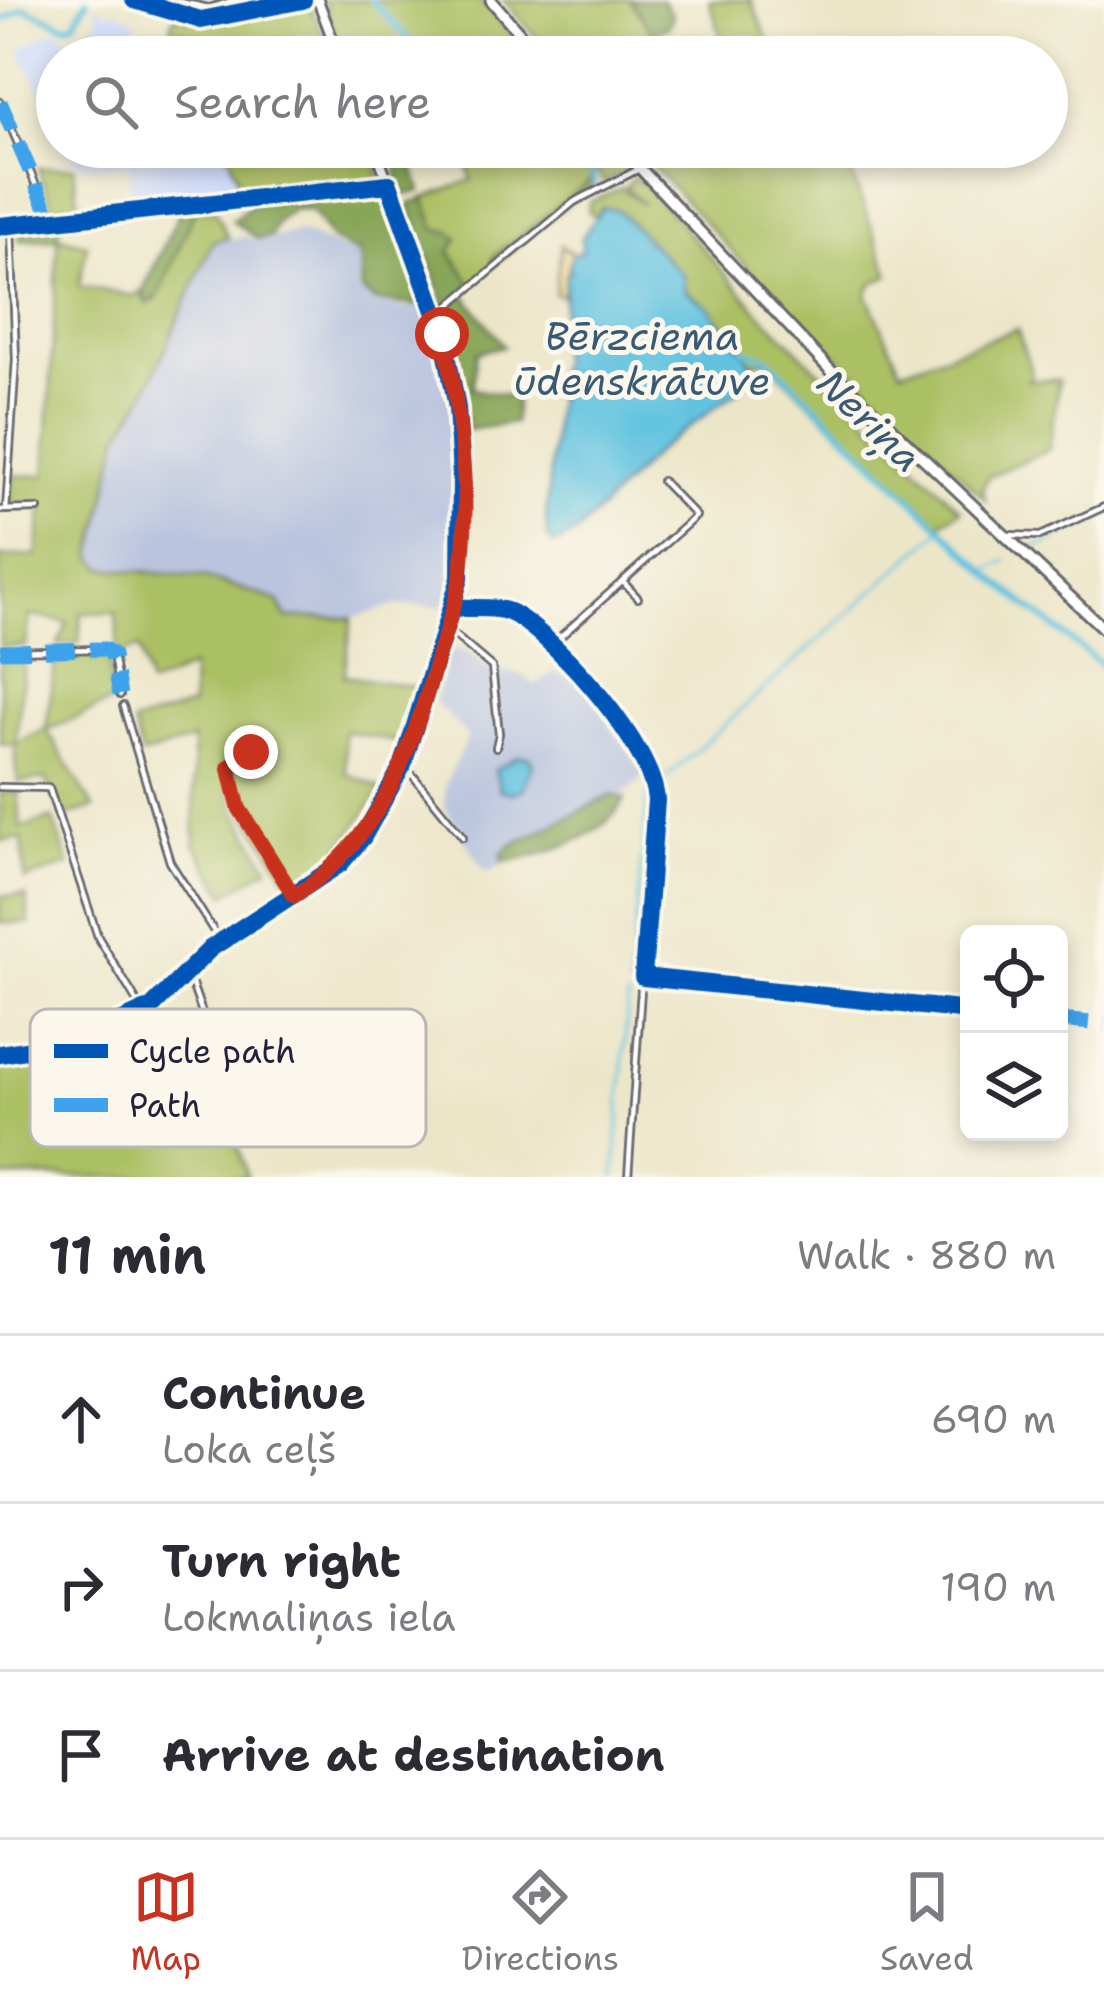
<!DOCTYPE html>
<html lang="en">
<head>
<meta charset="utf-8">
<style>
	body { margin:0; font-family:"Shantell Sans",sans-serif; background:#f7f7f7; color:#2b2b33 }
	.controls { position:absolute; right:36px; bottom:36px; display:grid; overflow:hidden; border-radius:18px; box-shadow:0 6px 18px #0003 }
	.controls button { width:108px; height:108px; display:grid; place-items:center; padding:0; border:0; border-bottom:3px solid #e1e1e2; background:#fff; color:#2b2b33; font:60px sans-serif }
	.stop { position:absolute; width:36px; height:36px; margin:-27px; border:9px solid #c8321e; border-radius:50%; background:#fff }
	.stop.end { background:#c8321e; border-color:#fff; box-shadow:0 3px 12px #0008 }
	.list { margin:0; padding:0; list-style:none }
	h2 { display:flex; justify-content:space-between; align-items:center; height:156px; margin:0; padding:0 48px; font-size:51px }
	h2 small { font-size:39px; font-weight:400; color:#7c7c81 }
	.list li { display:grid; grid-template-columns:78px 1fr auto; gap:36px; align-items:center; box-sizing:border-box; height:168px; padding:0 48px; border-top:3px solid #e1e1e2 }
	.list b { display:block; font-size:45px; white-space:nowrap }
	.list p { margin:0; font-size:39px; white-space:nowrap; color:#7c7c81 }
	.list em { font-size:39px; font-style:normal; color:#7c7c81 }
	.icon { flex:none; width:66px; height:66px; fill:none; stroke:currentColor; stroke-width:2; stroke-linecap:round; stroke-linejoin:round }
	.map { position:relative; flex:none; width:1104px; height:1177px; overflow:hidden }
	.search { position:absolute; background:#fff; box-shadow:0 6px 18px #0003; left:36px; right:36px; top:36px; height:132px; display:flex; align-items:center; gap:30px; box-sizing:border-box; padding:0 42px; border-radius:66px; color:#7c7c81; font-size:45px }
	.sheet { height:660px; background:#fff }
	nav { display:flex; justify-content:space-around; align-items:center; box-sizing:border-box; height:168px; border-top:3px solid #e1e1e2; background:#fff; font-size:33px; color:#7c7c81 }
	nav a { display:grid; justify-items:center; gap:6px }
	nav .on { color:#c8321e }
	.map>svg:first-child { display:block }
	.built { fill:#cfdafa }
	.industrial { fill:#bac4de }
	.green { fill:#abbf63; stroke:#66704f; stroke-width:3 }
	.forest { fill:#88a659; stroke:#55644a; stroke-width:3 }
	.sand { fill:#eeda9e; stroke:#887e6c; stroke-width:3 }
	.water { fill:#62c3e0; stroke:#42728e; stroke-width:3 }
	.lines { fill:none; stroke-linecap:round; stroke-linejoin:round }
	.stream { stroke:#62c3e0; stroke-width:3 }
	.canal { stroke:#62c3e0; stroke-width:6 }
	.minor-casing { stroke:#69676d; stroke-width:10 }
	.secondary-casing { stroke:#69676d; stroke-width:14 }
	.trunk-casing { stroke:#69676d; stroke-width:15 }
	.minor { stroke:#fff; stroke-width:4.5 }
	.secondary { stroke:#fff; stroke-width:8 }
	.trunk { stroke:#fff; stroke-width:9 }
	.quiet { stroke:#3ea2ec; stroke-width:15; stroke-dasharray:30 15; stroke-linecap:butt }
	.cycleway-casing { stroke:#fbf7ec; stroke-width:26 }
	.cycleway { stroke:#0057b8; stroke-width:18 }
	.route { stroke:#c8321e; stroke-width:15 }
	.labels { text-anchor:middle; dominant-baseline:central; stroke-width:10; stroke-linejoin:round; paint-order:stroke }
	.water-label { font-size:39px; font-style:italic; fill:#385a75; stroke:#fbf7ec }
	.key { fill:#fbf7ec; stroke:#bab7b7; stroke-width:3 }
	.key-label { font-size:33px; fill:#22223b }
</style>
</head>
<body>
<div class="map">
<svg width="1104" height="1177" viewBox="0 0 1104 1177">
	<rect width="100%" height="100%" fill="#fbf7ec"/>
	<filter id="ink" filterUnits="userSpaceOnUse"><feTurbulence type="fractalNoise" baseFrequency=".00833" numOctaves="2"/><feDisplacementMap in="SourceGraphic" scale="24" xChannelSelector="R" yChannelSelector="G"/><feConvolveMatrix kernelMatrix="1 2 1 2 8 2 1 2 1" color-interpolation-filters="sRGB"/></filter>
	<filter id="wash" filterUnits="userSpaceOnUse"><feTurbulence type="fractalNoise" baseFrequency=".004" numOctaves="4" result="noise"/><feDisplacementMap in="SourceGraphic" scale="48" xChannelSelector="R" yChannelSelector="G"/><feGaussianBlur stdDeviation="2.7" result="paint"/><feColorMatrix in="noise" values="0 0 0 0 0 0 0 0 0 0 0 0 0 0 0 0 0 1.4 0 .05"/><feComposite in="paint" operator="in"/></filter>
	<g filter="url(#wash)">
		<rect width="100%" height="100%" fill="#ece6c9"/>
		<!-- built -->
		<g class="built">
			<path d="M96 3 107 13 114 10 137 20 124 47 151 57H57V124L19 49 58 28 67 41 80 33 98 21Z"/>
			<path d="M68 147H228L250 187 131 198 129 165 78 166Z"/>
		</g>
		<!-- industrial -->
		<g class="industrial">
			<path d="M161 31 206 39 200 55 183 49 180 57H151Z"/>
			<path d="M298 232 358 255 359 291 375 303 407 308 430 304 455 415 457 563 445 607 397 605 352 618H287L277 600 232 585 103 568 93 556 120 434 145 394 213 241 245 236 256 241Z"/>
			<path d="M451 648 470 653 489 669 523 675 535 685 554 672 579 678 645 776 615 803 486 873 444 806 446 782 468 736 434 702Z"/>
		</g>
		<!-- green -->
		<g class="green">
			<path d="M250 0H300L210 18 175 13 213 16Z"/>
			<path d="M307 0 334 57H180L183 48 200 55 206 39 171 27 174 16 206 23Z"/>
			<path d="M323 0H480L533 57 416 53 345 57Z"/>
			<path d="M503 0H630L670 57H554Z"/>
			<path d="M709 0H751L775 57H712L720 33Z"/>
			<path d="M227 147H371L380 175 373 184 249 194 241 189Z"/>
			<path d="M462 147H578L588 158 591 180 493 257V265L472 284 436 229 424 198 472 180Z"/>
			<path d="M583 147H616L632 169 604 183Z"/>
			<path d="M635 147H841L890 275 872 284 867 294 901 370 1017 329 1032 374 1028 380H1059L1049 449 988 477 982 489 985 499 750 271Z"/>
			<path d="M74 167 78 205 53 208 38 168Z"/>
			<path d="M634 178 647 186 762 315 961 510 938 524 766 361 752 363 710 308 685 290 683 275 617 209 602 208 595 216 588 211 590 202 622 188 643 205 626 187Z"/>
			<path d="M195 210H215L228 238 213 241 145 394 120 434 93 556 103 568 203 577 277 600 287 618H352L344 676 422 688 402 743 344 731 346 773 382 789 333 859 293 887 241 805 233 769 257 752 254 745 224 762 234 808 269 867 226 895 195 844 193 740 142 755 133 724 192 706 191 668 149 686 139 648 123 653 118 661 116 612 81 613 79 643 58 645 68 623 30 615 26 646 0 647V557L37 555 43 506H15L11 501 12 476 46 475 58 237 87 244 79 286 133 296 143 290 142 298 155 301Z"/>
			<path d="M25 654 16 744 46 729 56 656 103 655 109 660 114 701 47 730 94 808 64 817 46 779 18 782 15 745 0 744V655Z"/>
			<path d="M18 792 21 828 53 818 69 865 25 880 22 839 0 841V793Z"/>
			<path d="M0 896H26L29 923H0Z"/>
			<path d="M145 1019 172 1090 218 1078 247 1177H0V1062L86 1048Z"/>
		</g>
		<!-- forest -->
		<g class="forest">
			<path d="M630 0H662L673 16 669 26 653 33Z"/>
			<path d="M389 147H408L421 191 408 195 397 189 398 167Z"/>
			<path d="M591 180 594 189 573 199 493 265V257Z"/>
			<path d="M378 195 388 200 425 298 419 305 375 301 362 291 360 254 332 240 312 211 293 209 277 222 271 236 258 239 232 221 250 205 288 200 297 206 314 199Z"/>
			<path d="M424 198 436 229 451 232 458 239 450 252 472 284 463 292 504 346 477 352 472 389 516 397 514 423 467 430 444 303 409 204Z"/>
			<path d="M195 210 160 293 147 304 143 290 180 211Z"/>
			<path d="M59 223 60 239 19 240 22 228Z"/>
			<path d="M612 795 625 799C607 836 542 857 503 862L502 853 510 846Z"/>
		</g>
		<!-- sand -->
		<path class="sand" d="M561 245 573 254 562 296 555 294Z"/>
		<!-- water -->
		<g class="water">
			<path d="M602 208 616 209 683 275 685 291 710 308 752 363 742 388 659 449 578 532 555 545 547 536 546 518 566 273 571 271 568 265 573 254 582 251V237Z"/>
			<path d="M518 756 529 757 533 765 523 789 512 793 500 790 495 770Z"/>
		</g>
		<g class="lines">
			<!-- stream -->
			<g class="stream">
				<path d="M1030 550 1104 516"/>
				<path d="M987 571 1006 561"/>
				<path d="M658 785 944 527"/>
				<path d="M629 987 649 791"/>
				<path d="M615 1177 628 998"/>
			</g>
			<!-- canal -->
			<g class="canal">
				<path d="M371 0 426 57"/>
				<path d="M0 21 25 8 65 25 74 23 87 0"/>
				<path d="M581 147 589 156 595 185"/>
				<path d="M744 350 767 358 995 580 1104 667"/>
			</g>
		</g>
	</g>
	<g filter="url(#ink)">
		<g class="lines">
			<!-- minor casing -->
			<g class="minor-casing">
				<g id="minor">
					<path d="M0 102 50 218"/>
					<path d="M438 315 574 202 639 169"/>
					<path d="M0 510 38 509"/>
					<path d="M6 510 16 359 11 228"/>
					<path d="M1008 535 1040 536 1104 507"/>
					<path d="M623 582 638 598"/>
					<path d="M453 607 506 611 571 663 655 788 628 1177"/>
					<path d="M446 628 492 667 499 734 496 747"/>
					<path d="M551 645 696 516 662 481"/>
					<path d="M0 651 105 649 113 655 120 695"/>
					<path d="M123 706 170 862 220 941"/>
					<path d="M251 752 229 767 239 808 294 896"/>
					<path d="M406 767 463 837"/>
					<path d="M0 787 49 788 98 937 143 1012"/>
					<path d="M188 973 216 1052"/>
				</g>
			</g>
			<!-- secondary casing -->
			<g class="secondary-casing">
				<g id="secondary">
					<path d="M161 0 210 10 240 0"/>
					<path d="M318 0 339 57"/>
					<path d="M0 226 389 184"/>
					<path d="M0 1054 76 1042 151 1008 211 948 340 864 363 837 403 765 460 578V445L438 315 375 147"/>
				</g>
			</g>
			<!-- trunk casing -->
			<g class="trunk-casing">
				<g id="trunk">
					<path d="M491 0 540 57"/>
					<path d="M620 147 835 375 1104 629"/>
				</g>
			</g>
			<!-- minor -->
			<use href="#minor" class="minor"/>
			<!-- secondary -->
			<use href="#secondary" class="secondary"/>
			<!-- trunk -->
			<use href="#trunk" class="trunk"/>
			<!-- quiet -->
			<g class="quiet">
				<path d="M0 102 51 219"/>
				<path d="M0 651 105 649 113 655 120 695"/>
				<path d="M1059 1020 1104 1024"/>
			</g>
			<!-- cycleway casing -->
			<g class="cycleway-casing">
				<g id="cycleway">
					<path d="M134 0 201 20 303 0"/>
					<path d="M0 226 389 184 443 333 457 408 461 476 460 578 403 765 363 837 340 864 211 948 151 1008 76 1042 0 1054"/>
					<path d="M453 607C474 610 499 604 517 616 562 645 652 746 656 800L643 977 969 1011"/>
				</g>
			</g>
			<!-- cycleway -->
			<use href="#cycleway" class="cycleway"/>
		</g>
	</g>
	<g class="lines" filter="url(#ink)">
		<!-- route -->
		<path class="route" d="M251 752 229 767 239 808 294 896C379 842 411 753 437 659 445 633 455 607 460 580 472 506 461 406 442 334"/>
	</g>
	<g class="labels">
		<!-- water labels -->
		<g class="water-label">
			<text x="642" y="336">Bērzciema<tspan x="642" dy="45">ūdenskrātuve</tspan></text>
			<text transform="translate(870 420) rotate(44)">Neriņa</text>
		</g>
	</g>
	<!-- legend -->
	<rect x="30" y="1009" width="396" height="138" rx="18" class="key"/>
	<rect x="54" y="1044" width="54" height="14" fill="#0057b8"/>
	<rect x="54" y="1098" width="54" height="14" fill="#3ea2ec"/>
	<g class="key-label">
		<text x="129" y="1063">Cycle path</text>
		<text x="129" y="1117">Path</text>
	</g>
</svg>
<div class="controls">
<button><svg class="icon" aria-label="locate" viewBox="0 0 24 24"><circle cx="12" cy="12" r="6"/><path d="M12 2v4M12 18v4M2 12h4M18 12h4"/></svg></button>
<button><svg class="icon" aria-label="layers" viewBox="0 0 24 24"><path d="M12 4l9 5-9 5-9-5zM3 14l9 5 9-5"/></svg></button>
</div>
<div class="stop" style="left:442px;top:334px"></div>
<div class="stop end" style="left:251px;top:752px"></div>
<div class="search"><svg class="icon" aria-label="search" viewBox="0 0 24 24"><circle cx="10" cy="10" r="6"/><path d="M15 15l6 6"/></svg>Search here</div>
</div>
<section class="sheet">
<h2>11 min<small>Walk · 880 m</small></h2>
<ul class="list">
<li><svg class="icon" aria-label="ahead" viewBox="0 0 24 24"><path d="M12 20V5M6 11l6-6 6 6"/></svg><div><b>Continue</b><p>Loka ceļš</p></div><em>690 m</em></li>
<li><svg class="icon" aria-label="right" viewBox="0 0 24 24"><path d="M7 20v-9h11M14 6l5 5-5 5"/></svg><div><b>Turn right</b><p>Lokmaliņas iela</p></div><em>190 m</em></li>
<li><svg class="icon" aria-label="arrive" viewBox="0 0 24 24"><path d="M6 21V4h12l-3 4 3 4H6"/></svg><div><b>Arrive at destination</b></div></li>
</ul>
</section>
<nav>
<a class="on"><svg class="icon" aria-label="map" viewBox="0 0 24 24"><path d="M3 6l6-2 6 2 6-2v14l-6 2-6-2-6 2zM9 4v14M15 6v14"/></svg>Map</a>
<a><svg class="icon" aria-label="directions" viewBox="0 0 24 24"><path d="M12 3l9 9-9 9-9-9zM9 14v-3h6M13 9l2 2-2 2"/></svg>Directions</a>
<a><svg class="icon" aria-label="saved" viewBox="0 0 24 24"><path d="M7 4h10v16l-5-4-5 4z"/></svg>Saved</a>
</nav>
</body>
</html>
